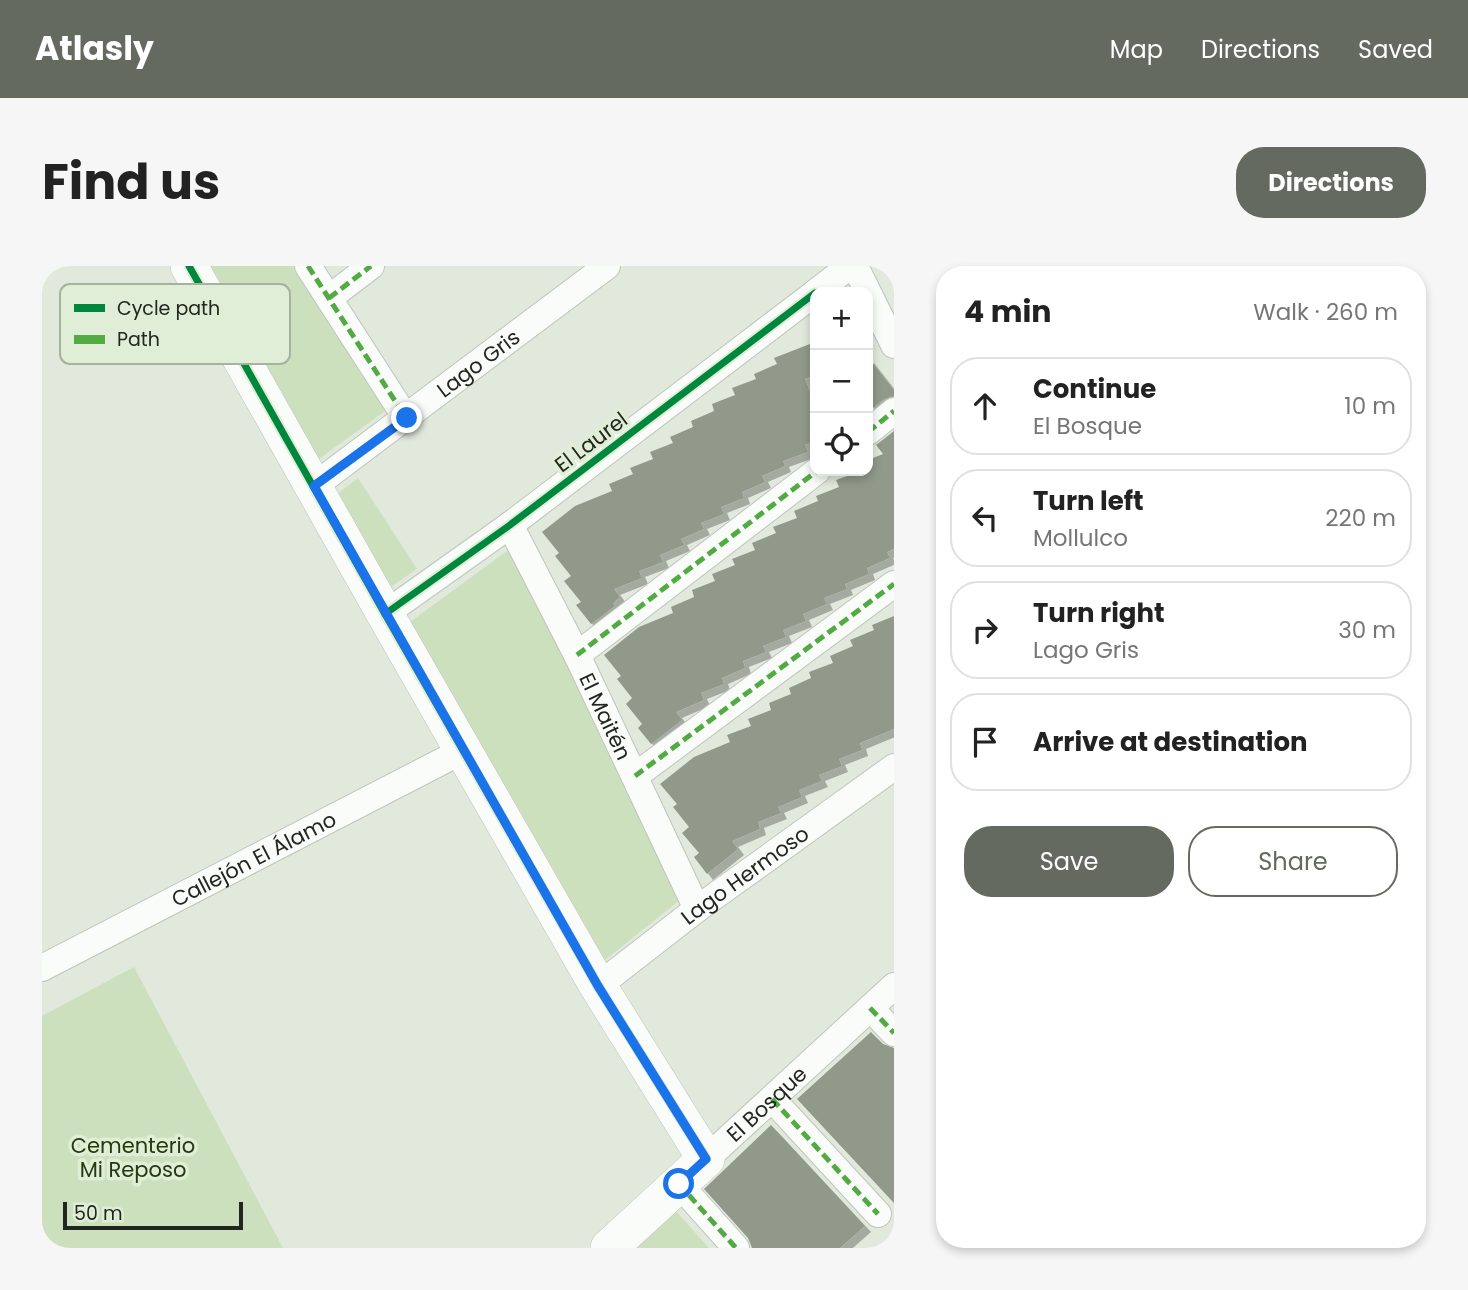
<!DOCTYPE html>
<html lang="en">
<head>
<meta charset="utf-8">
<style>
	body { margin:0; font-family:Poppins,sans-serif; background:#f6f6f6; color:#222 }
	.controls { position:absolute; right:21px; top:21px; display:grid; overflow:hidden; border-radius:14px; box-shadow:0 4px 10px #0003 }
	.controls button { width:63px; height:63px; display:grid; place-items:center; padding:0; border:0; border-bottom:2px solid #e0e0e0; background:#fff; color:#222; font:35px sans-serif }
	.scale { position:absolute; left:21px; bottom:18px; width:180px; box-sizing:border-box; padding-left:7px; border:4px solid #21261e; border-top:0; font-size:19px; line-height:24px; white-space:nowrap; color:#21261e; -webkit-text-stroke:5px #e0edd7; paint-order:stroke }
	.stop { position:absolute; width:21px; height:21px; margin:-16px; border:5px solid #1a73e8; border-radius:50%; background:#fff }
	.stop.end { background:#1a73e8; border-color:#fff; box-shadow:0 2px 7px #0008 }
	.list { margin:0; padding:0; list-style:none }
	h2 { display:flex; justify-content:space-between; align-items:center; height:91px; margin:0; padding:0 28px; font-size:30px }
	h2 small { font-size:23px; font-weight:400; color:#767676 }
	.list li { display:grid; grid-template-columns:46px 1fr auto; gap:21px; align-items:center; box-sizing:border-box; height:98px; margin:0 14px 14px; padding:0 14px; border:2px solid #e0e0e0; border-radius:28px }
	.list b { display:block; font-size:26px; white-space:nowrap }
	.list p { margin:0; font-size:23px; white-space:nowrap; color:#767676 }
	.list em { font-size:23px; font-style:normal; color:#767676 }
	.actions { display:flex; gap:14px; padding:21px 28px }
	.actions a { flex:1; padding:16px 0; border:2px solid #646a60; border-radius:28px; text-align:center; font-size:24px; color:#646a60 }
	.actions .main { background:#646a60; color:#fff }
	.icon { flex:none; width:38px; height:38px; fill:none; stroke:currentColor; stroke-width:2; stroke-linecap:round; stroke-linejoin:round }
	.map { position:relative; flex:none; width:852px; height:982px; overflow:hidden; border-radius:28px }
	header { display:flex; align-items:center; gap:42px; box-sizing:border-box; height:98px; padding:0 35px; background:#646a60; color:#fff }
	header strong { font-size:33px }
	nav { display:flex; gap:38px; margin-inline-start:auto; font-size:24px }
	.intro { display:flex; align-items:center; justify-content:space-between; box-sizing:border-box; height:168px; padding:0 42px }
	h1 { margin:0; font-size:49px }
	.button { padding:18px 32px; border-radius:28px; background:#646a60; color:#fff; font-size:24px; font-weight:700 }
	main { display:flex; gap:42px; padding:0 42px }
	aside { flex:1; background:#fff; border-radius:28px; box-shadow:0 4px 10px #0003 }
	.map>svg:first-child { display:block }
	.green { fill:#cde0be }
	.building { fill:#91998a; filter:url(#shadow) }
	.lines { fill:none; stroke-linecap:round; stroke-linejoin:round }
	.street-casing { stroke:#bfc5bb; stroke-width:28 }
	.secondary-casing { stroke:#bfc5bb; stroke-width:38 }
	.street { stroke:#fafcfa; stroke-width:26 }
	.secondary { stroke:#fafcfa; stroke-width:37 }
	.quiet { stroke:#52aa43; stroke-width:5; stroke-dasharray:10 5; stroke-linecap:butt }
	.cycleway-casing { stroke:#e0edd7; stroke-width:11 }
	.cycleway { stroke:#00873e; stroke-width:7 }
	.route { stroke:#1a73e8; stroke-width:9 }
	.labels { text-anchor:middle; dominant-baseline:central; stroke-width:7; stroke-linejoin:round; paint-order:stroke }
	.street-label { font-size:21px; fill:#21261e; stroke:#e0edd7 }
	.park-label { font-size:21px; fill:#253a0f; stroke:#e0edd7 }
	.key { fill:#e0edd7; stroke:#a7b1a0; stroke-width:2 }
	.key-label { font-size:19px; fill:#21261e }
</style>
</head>
<body>
<header>
<strong>Atlasly</strong>
<nav><a>Map</a><a>Directions</a><a>Saved</a></nav>
</header>
<div class="intro"><h1>Find us</h1><a class="button">Directions</a></div>
<main>
<div class="map">
<svg width="852" height="982" viewBox="0 0 852 982">
	<defs>
		<filter id="shadow"><feDropShadow dx="6" dy="6" stdDeviation="0" flood-color="#0004"/></filter>
	</defs>
	<rect width="100%" height="100%" fill="#e1e8dc"/>
	<!-- green -->
	<g class="green">
		<path d="M162 0H252L347 142 277 193Z"/>
		<path d="M316 212 375 303 350 320 345 317 294 229Z"/>
		<path d="M465 285 473 289 638 634 563 694 368 356Z"/>
		<path d="M92 701 241 982H4L0 975V750Z"/>
		<path d="M633 944 667 982H593Z"/>
	</g>
	<!-- building -->
	<g class="building">
		<path d="M773 76V109L763 113 773 138V175L763 179 766 186 741 195 743 200 720 210 723 216 700 226 702 232 679 241 682 248 659 257 662 263 639 273 642 279 618 289 621 296 597 305 600 312 572 323 578 331 571 337 573 340 549 358 534 339 539 336 522 315 529 310 513 290 517 287 500 266 533 240 570 225 567 218 591 208 588 202 611 193 608 186 631 177 628 171 651 161 649 155 672 145 670 138 693 129 690 122 714 113 712 108 735 98 732 92Z"/>
		<path d="M826 91 852 124V130L842 133 826 146Z"/>
		<path d="M852 165V283L845 286 848 292 825 302 827 308 803 318 805 323 782 332 785 338 761 348 764 355 741 364 744 371 721 380 724 386 701 395 703 402 680 412 682 418 659 427 662 434 634 446 640 454 609 478 596 462 600 458 584 438 590 432 575 413 579 410 562 389 597 361 631 347 629 341 652 331 650 324 673 315 670 308 693 299 690 293 713 284 710 277 734 267 731 261 755 252 752 245 776 235 774 230 797 221 794 214 819 205H826V194L841 188 834 179Z"/>
		<path d="M852 350V463L818 477 820 484 797 493 800 500 777 509 780 515 757 524 760 531 736 541 739 547 716 556 718 563 690 575 696 583 665 608 652 591 657 587 640 567 647 561 631 541 635 538 618 518 652 491 688 476 685 469 709 460 706 453 729 444 727 437 749 428 747 422 769 412 767 406 791 397 788 390 811 380 808 374 832 364 830 359Z"/>
		<path d="M829 766 841 778 852 782V937L755 833Z"/>
		<path d="M729 859 823 960 798 982H710L706 972 662 923Z"/>
	</g>
	<g class="lines">
		<!-- street casing -->
		<g class="street-casing">
			<g id="street">
				<path d="M266 0 364 152"/>
				<path d="M813 0 852 79"/>
				<path d="M774 26 808 0"/>
				<path d="M287 32 329 0"/>
				<path d="M826 166 852 145"/>
				<path id="s1" d="M272 220 565 0"/>
				<path id="s2" d="M468 259 535 389 655 643"/>
				<path d="M343 348 468 259 773 27"/>
				<path d="M535 389 775 205"/>
				<path d="M593 510 852 318"/>
				<path id="s3" d="M0 702 422 484"/>
				<path id="s4" d="M556 720 655 643 852 501"/>
				<path d="M828 742 852 767"/>
				<path d="M730 833 836 948"/>
				<path id="s5" d="M664 893 852 720"/>
				<path d="M637 918 694 982"/>
			</g>
		</g>
		<!-- secondary casing -->
		<g class="secondary-casing">
			<path id="secondary" d="M147 0 343 348 556 720 664 893 567 982"/>
		</g>
		<!-- street -->
		<use href="#street" class="street"/>
		<!-- secondary -->
		<use href="#secondary" class="secondary"/>
		<!-- quiet -->
		<g class="quiet">
			<path d="M266 0 364 152"/>
			<path d="M287 32 329 0"/>
			<path d="M826 166 852 145"/>
			<path d="M535 389 775 205"/>
			<path d="M593 510 852 318"/>
			<path d="M828 742 852 767"/>
			<path d="M730 833 836 948"/>
			<path d="M637 918 694 982"/>
		</g>
		<!-- cycleway casing -->
		<g class="cycleway-casing">
			<g id="cycleway">
				<path d="M147 0 343 348 556 720 664 893"/>
				<path d="M343 348 468 259 773 27"/>
			</g>
		</g>
		<!-- cycleway -->
		<use href="#cycleway" class="cycleway"/>
	</g>
	<g class="lines">
		<!-- route -->
		<path class="route" d="M365 152 272 220 556 720 664 893 637 918"/>
	</g>
	<g class="labels">
		<!-- street labels -->
		<g class="street-label">
			<text stroke="none"><textPath href="#s1" startOffset="205">Lago Gris</textPath></text>
			<text transform="translate(549 176) rotate(-37)">El Laurel</text>
			<text stroke="none"><textPath href="#s2" startOffset="214">El Maitén</textPath></text>
			<text stroke="none"><textPath href="#s3" startOffset="238">Callejón El Álamo</textPath></text>
			<text stroke="none"><textPath href="#s4" startOffset="184">Lago Hermoso</textPath></text>
			<text stroke="none"><textPath href="#s5" startOffset="82">El Bosque</textPath></text>
		</g>
		<!-- park labels -->
		<g class="park-label">
			<text x="91" y="879">Cementerio<tspan x="91" dy="24">Mi Reposo</tspan></text>
		</g>
	</g>
	<!-- legend -->
	<rect x="18" y="18" width="230" height="80" rx="10" class="key"/>
	<rect x="32" y="38" width="31" height="8" fill="#00873e"/>
	<rect x="32" y="69" width="31" height="9" fill="#52aa43"/>
	<g class="key-label">
		<text x="75" y="49">Cycle path</text>
		<text x="75" y="80">Path</text>
	</g>
</svg>
<div class="controls">
<button>+</button>
<button>−</button>
<button><svg class="icon" aria-label="locate" viewBox="0 0 24 24"><circle cx="12" cy="12" r="6"/><path d="M12 2v4M12 18v4M2 12h4M18 12h4"/></svg></button>
</div>
<div class="scale">50 m</div>
<div class="stop" style="left:637px;top:918px"></div>
<div class="stop end" style="left:365px;top:152px"></div>
</div>
<aside>
<h2>4 min<small>Walk · 260 m</small></h2>
<ul class="list">
<li><svg class="icon" aria-label="ahead" viewBox="0 0 24 24"><path d="M12 20V5M6 11l6-6 6 6"/></svg><div><b>Continue</b><p>El Bosque</p></div><em>10 m</em></li>
<li><svg class="icon" aria-label="left" viewBox="0 0 24 24"><path d="M17 20v-9H6M10 6l-5 5 5 5"/></svg><div><b>Turn left</b><p>Mollulco</p></div><em>220 m</em></li>
<li><svg class="icon" aria-label="right" viewBox="0 0 24 24"><path d="M7 20v-9h11M14 6l5 5-5 5"/></svg><div><b>Turn right</b><p>Lago Gris</p></div><em>30 m</em></li>
<li><svg class="icon" aria-label="arrive" viewBox="0 0 24 24"><path d="M6 21V4h12l-3 4 3 4H6"/></svg><div><b>Arrive at destination</b></div></li>
</ul>
<div class="actions"><a class="main">Save</a><a>Share</a></div>
</aside>
</main>
</body>
</html>
